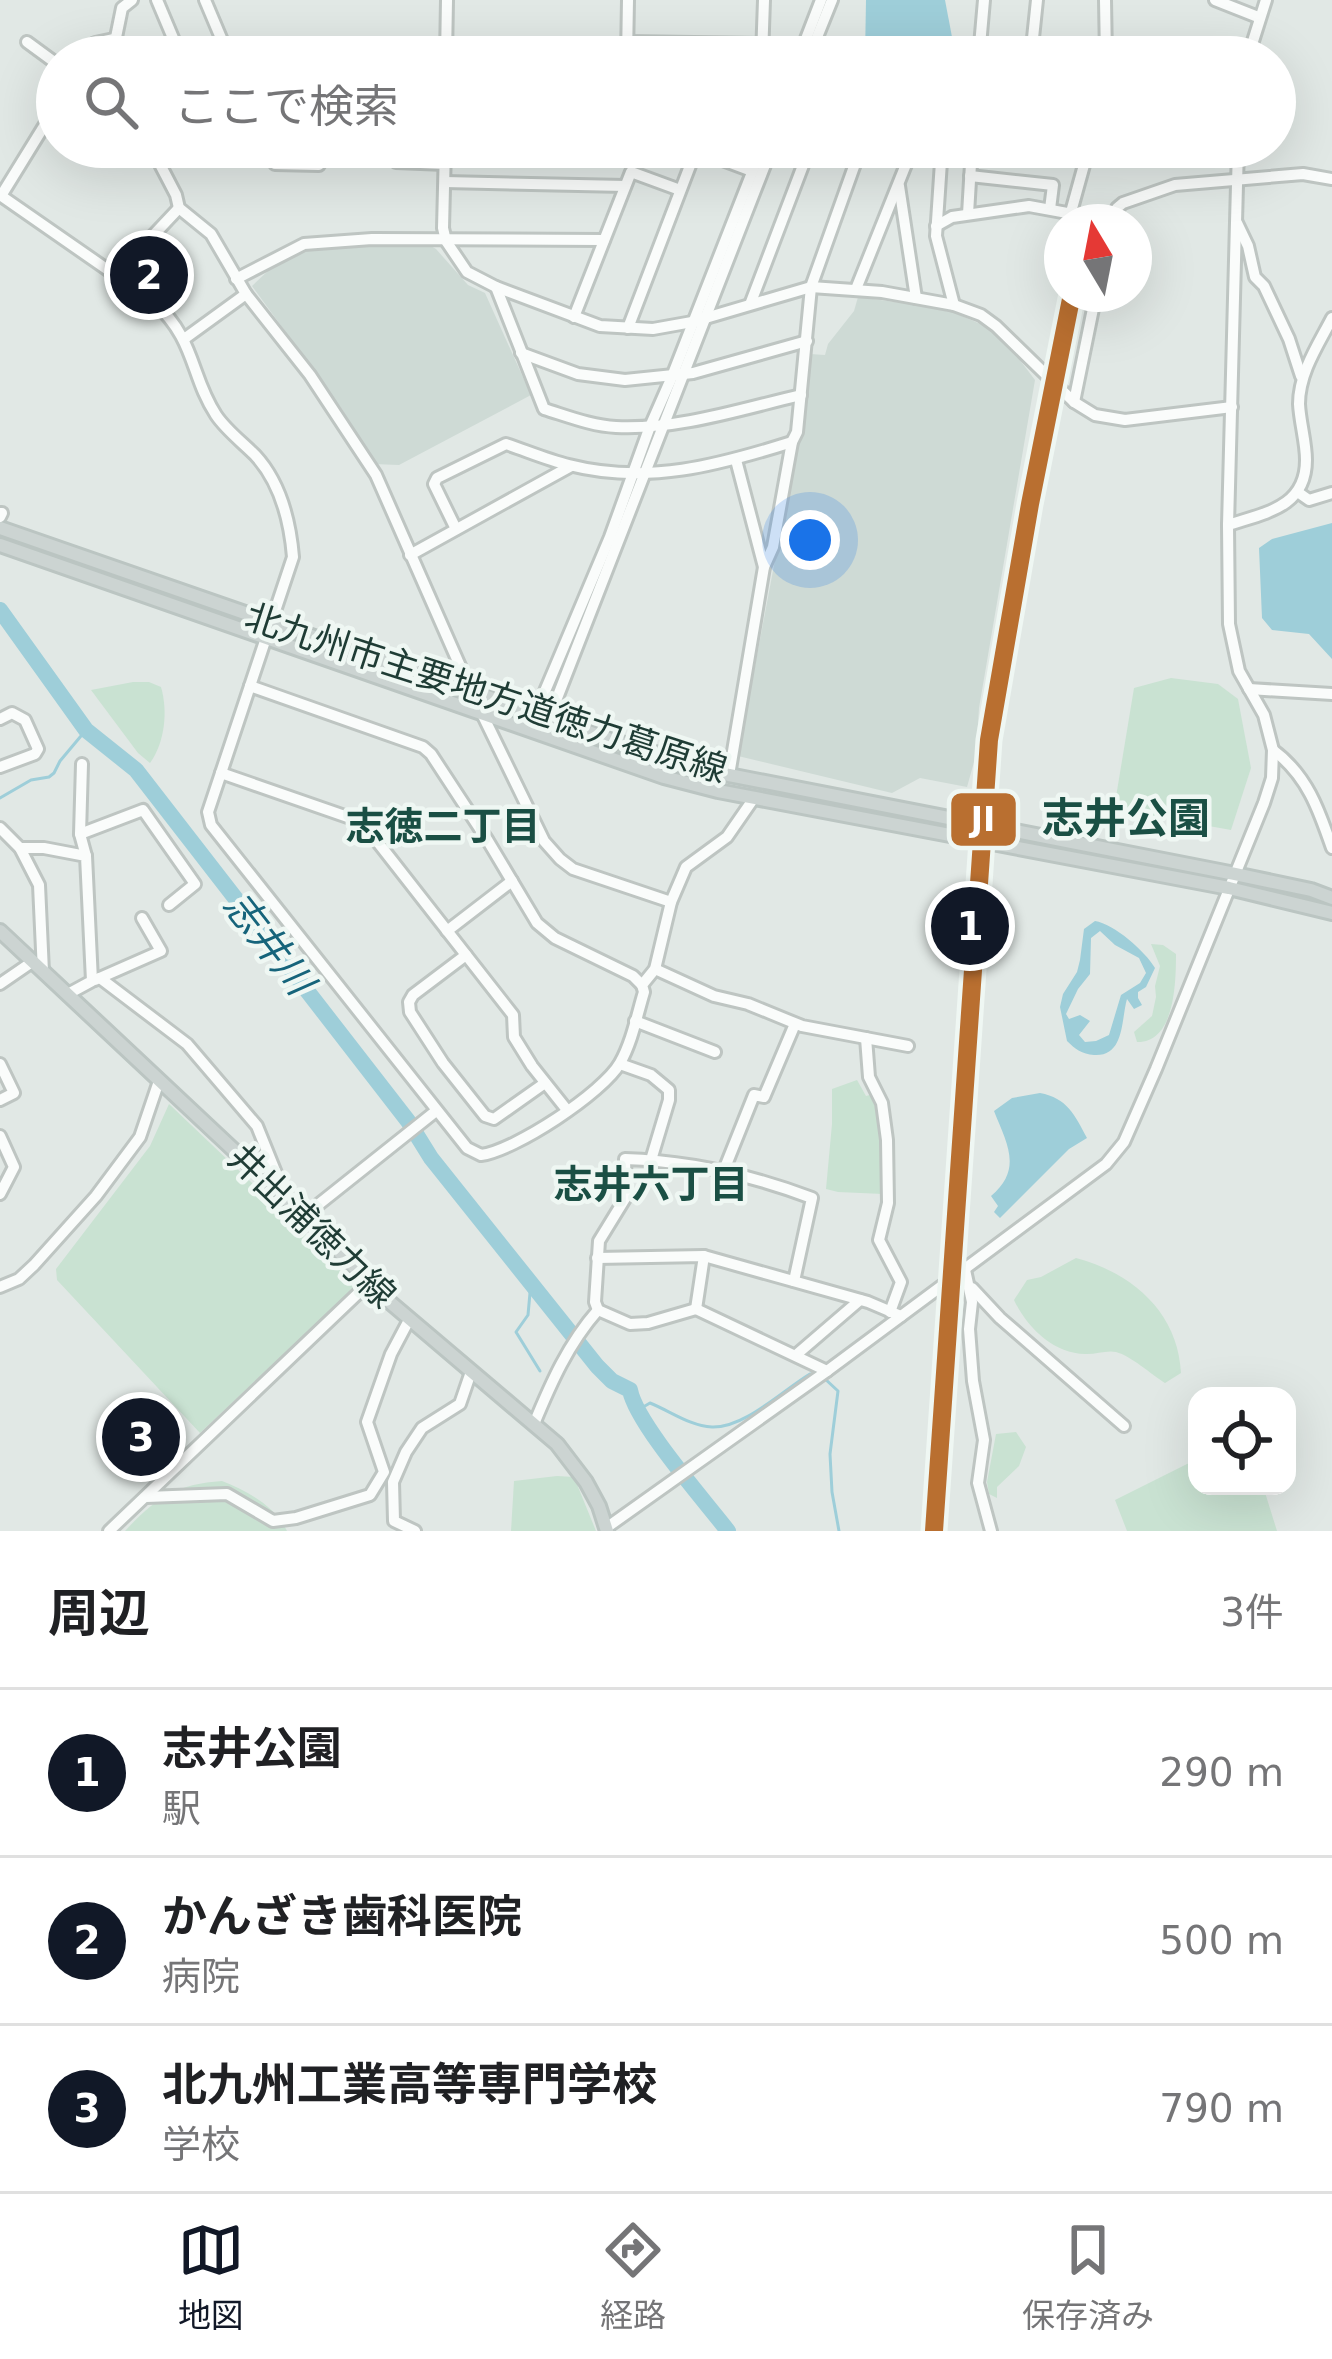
<!DOCTYPE html>
<html lang="ja">
<head>
<meta charset="utf-8">
<style>
	body { margin:0; font-family:"DejaVu Sans","Noto Sans JP",sans-serif; background:#f2f2f2; color:#202124 }
	.controls { position:absolute; right:36px; bottom:36px; display:grid; overflow:hidden; border-radius:24px; box-shadow:0 12px 48px #0002 }
	.controls button { width:108px; height:108px; display:grid; place-items:center; padding:0; border:0; border-bottom:3px solid #e0e0e0; background:#fff; color:#202124; font:60px sans-serif }
	.compass { position:absolute; left:1044px; top:204px; width:108px; height:108px; border-radius:50%; background:#fff; box-shadow:0 12px 48px #0002; rotate:350deg }
	.you { position:absolute; left:810px; top:540px; width:42px; height:42px; margin:-30px; border:9px solid #fff; border-radius:50%; background:#1a73e8; box-shadow:0 0 0 18px #1a73e833 }
	.badge { display:grid; place-items:center; width:78px; height:78px; border-radius:50%; background:#111827; color:#fff; font-size:39px; font-weight:700 }
	.pin { position:absolute; translate:-50% -50%; border:6px solid #fff; box-shadow:0 3px 12px #0006 }
	.list { margin:0; padding:0; list-style:none }
	h2 { display:flex; justify-content:space-between; align-items:center; height:156px; margin:0; padding:0 48px; font-size:51px }
	h2 small { font-size:39px; font-weight:400; color:#757577 }
	.list li { display:grid; grid-template-columns:78px 1fr auto; gap:36px; align-items:center; box-sizing:border-box; height:168px; padding:0 48px; border-top:3px solid #e0e0e0 }
	.list b { display:block; font-size:45px; white-space:nowrap }
	.list p { margin:0; font-size:39px; white-space:nowrap; color:#757577 }
	.list em { font-size:39px; font-style:normal; color:#757577 }
	.icon { flex:none; width:66px; height:66px; fill:none; stroke:currentColor; stroke-width:2; stroke-linecap:round; stroke-linejoin:round }
	.map { position:relative; flex:none; width:1332px; height:1531px; overflow:hidden }
	.search { position:absolute; background:#fff; box-shadow:0 12px 48px #0002; left:36px; right:36px; top:36px; height:132px; display:flex; align-items:center; gap:30px; box-sizing:border-box; padding:0 42px; border-radius:66px; color:#757577; font-size:45px }
	.sheet { height:660px; background:#fff }
	nav { display:flex; justify-content:space-around; align-items:center; box-sizing:border-box; height:168px; border-top:3px solid #e0e0e0; background:#fff; font-size:33px; color:#757577 }
	nav a { display:grid; justify-items:center; gap:6px }
	nav .on { color:#111827 }
	.map>svg:first-child { display:block }
	.built { fill:#cedad5 }
	.green { fill:#c9e2d2 }
	.water { fill:#9eced9; fill-rule:evenodd }
	.lines { fill:none; stroke-linecap:round; stroke-linejoin:round }
	.stream { stroke:#9eced9; stroke-width:3 }
	.river { stroke:#9eced9; stroke-width:16 }
	.minor-casing { stroke:#bec5c2; stroke-width:16 }
	.major-casing { stroke:#bbc5c2; stroke-width:18 }
	.minor { stroke:#fafcfb; stroke-width:10 }
	.major { stroke:#ccd4d2; stroke-width:12 }
	.rail-1-casing { stroke:#eff7f3; stroke-width:27 }
	.rail-1 { stroke:#b96f30; stroke-width:18 }
	.labels { text-anchor:middle; dominant-baseline:central; stroke-width:9; stroke-linejoin:round; paint-order:stroke }
	.street-label { font-size:36px; fill:#1f3c35; stroke:#eff7f3 }
	.neighbourhood-label { font-size:39px; font-weight:bold; fill:#1a4f44; stroke:#eff7f3 }
	.water-label { font-size:39px; font-style:italic; fill:#16647b; stroke:#eff7f3 }
	.quarter-label { font-size:42px; font-weight:bold; fill:#1a4f44; stroke:#eff7f3 }
	.line-badge { stroke:#eff7f3; stroke-width:4.5 }
	.badge-label { font-size:33px; text-anchor:middle; font-weight:bold; fill:#fff }
</style>
</head>
<body>
<div class="map">
<svg width="1332" height="1531" viewBox="0 0 1332 1531">
	<rect width="100%" height="100%" fill="#e1e8e5"/>
	<!-- built -->
	<g class="built">
		<path d="M426 243 436 249 468 285 485 293 531 395 399 465 374 464 342 409 252 286 270 269 305 248Z"/>
		<path d="M858 297 917 305 955 313 985 326 1013 351 1035 380 979 708 976 755 967 787 920 778 892 793 738 756 797 444 810 354 825 355 828 344 854 311Z"/>
	</g>
	<!-- green -->
	<g class="green">
		<path d="M1171 678 1218 684 1238 699 1251 768 1231 830 1114 809 1134 688Z"/>
		<path d="M133 682H149L161 687C168 711 165 742 150 763L138 753 91 690Z"/>
		<path d="M1151 944 1163 945 1176 954C1176 982 1175 1043 1137 1042L1134 1032 1152 1016 1156 997 1155 986 1160 966Z"/>
		<path d="M857 1080 866 1096 873 1094 882 1132 883 1194 838 1192 826 1189 832 1124V1089Z"/>
		<path d="M169 1104 358 1284 200 1433 57 1280 56 1269 150 1146Z"/>
		<path d="M1076 1258C1132 1273 1178 1312 1181 1373L1165 1383C1151 1374 1131 1356 1116 1352 1107 1350 1097 1354 1087 1354 1055 1355 1027 1328 1014 1300L1027 1280 1041 1277Z"/>
		<path d="M1016 1432 1026 1447 1019 1466 997 1487V1498L989 1494 987 1482 996 1434Z"/>
		<path d="M1197 1459V1486H1263L1277 1531H1127L1115 1500Z"/>
		<path d="M557 1476 574 1477 596 1531H511L514 1481Z"/>
		<path d="M222 1481C247 1491 275 1506 287 1531H125C155 1498 177 1484 222 1481Z"/>
	</g>
	<!-- water -->
	<g class="water">
		<path d="M866 0H945L952 37 950 57H865Z"/>
		<path d="M1332 523V659L1309 634 1272 630 1262 618 1259 548 1272 539Z"/>
		<path d="M1095 921C1114 924 1145 951 1155 968L1146 987 1138 992V998L1142 1005 1134 1009 1127 999C1121 1019 1125 1057 1094 1055 1082 1054 1075 1049 1067 1041L1060 1007 1063 994 1077 972 1080 960 1084 929ZM1100 931 1115 945 1139 958 1146 973 1140 983 1121 995 1109 1035 1096 1041 1085 1042 1079 1035 1090 1021 1080 1015 1069 1019 1066 1014 1078 989 1090 974 1091 938Z"/>
		<path d="M1040 1093C1067 1098 1075 1115 1087 1138L1069 1149 1000 1218 994 1212 998 1206 991 1196C1023 1169 1007 1144 994 1111L1012 1098Z"/>
	</g>
	<g class="lines">
		<!-- stream -->
		<g class="stream">
			<path d="M0 798 31 780 49 777 54 773 60 761 86 730"/>
			<path d="M531 1282 528 1315 516 1332 540 1371"/>
			<path d="M824 1378 838 1391 830 1454 832 1492 839 1531"/>
			<path d="M638 1410 650 1403C670 1411 690 1426 712 1427 745 1428 783 1390 810 1374H816"/>
		</g>
		<!-- river -->
		<path class="river" d="M0 610 86 730 136 770 408 1121 431 1158 597 1366 612 1381 630 1390C636 1423 705 1501 728 1531"/>
		<!-- minor casing -->
		<g class="minor-casing">
			<g id="minor">
				<path d="M157 0 181 57"/>
				<path d="M205 0 229 57"/>
				<path d="M1105 0 1106 57"/>
				<path d="M1215 0 1258 17"/>
				<path d="M27 42 57 64"/>
				<path d="M628 42 762 44"/>
				<path d="M262 52 522 57"/>
				<path d="M86 57 95 43 114 39"/>
				<path d="M112 57 122 8 132 0"/>
				<path d="M446 57 447 0"/>
				<path d="M627 57 628 0"/>
				<path d="M762 57 764 0"/>
				<path d="M799 57 821 0"/>
				<path d="M809 57 832 0"/>
				<path d="M979 57 984 0"/>
				<path d="M1031 57 1037 0"/>
				<path d="M1248 57 1266 0"/>
				<path d="M151 147 176 195 179 208 211 234 246 294 310 375 376 475 471 691 544 841 560 859 573 869 671 902"/>
				<path d="M396 147V162L445 164"/>
				<path d="M445 147 443 228 446 241 467 272 496 287 600 326 653 329 692 322 811 287 882 292 954 305 981 315 996 326 1074 402 1095 415 1125 420 1232 407"/>
				<path d="M942 147 936 236 954 305"/>
				<path d="M275 164 319 165V147"/>
				<path d="M970 176 1053 185 1050 209"/>
				<path d="M445 182 625 186"/>
				<path d="M899 186 916 298"/>
				<path d="M0 195 154 302C196 340 190 375 216 415 226 430 242 442 255 455 280 482 290 521 293 557L208 812 211 825 467 1148 481 1155C514 1151 603 1093 620 1063 632 1042 637 1015 644 992L642 985 655 969 671 902 686 867 727 837 754 798"/>
				<path d="M1 196 57 105"/>
				<path d="M1071 212 1089 147"/>
				<path d="M968 214 972 147"/>
				<path d="M1110 222 1117 208 1123 203 1175 185 1303 174 1332 179"/>
				<path d="M1237 223 1248 246 1255 277 1264 286 1289 339 1301 376"/>
				<path d="M936 226 952 217 1029 206 1111 221"/>
				<path d="M114 277 179 208"/>
				<path d="M236 279 304 244 372 239 604 240"/>
				<path d="M496 287 544 409C567 416 592 426 616 427 678 430 741 409 801 395"/>
				<path d="M856 289 913 147"/>
				<path d="M751 302 810 147"/>
				<path d="M574 317 631 172 680 190"/>
				<path d="M628 328 696 150 752 171"/>
				<path d="M184 339 246 294"/>
				<path d="M521 353 578 374 625 380 693 373 807 341"/>
				<path d="M1074 402 1096 294"/>
				<path d="M736 460 764 567"/>
				<path d="M1299 493 1309 500 1332 493"/>
				<path d="M0 513H2L0 517"/>
				<path d="M1228 525C1264 513 1306 508 1306 460 1306 442 1300 423 1299 404 1299 373 1318 345 1332 318"/>
				<path d="M456 529 434 484 437 478 506 444C527 451 548 460 569 465 647 485 719 465 792 442"/>
				<path d="M410 555 571 466"/>
				<path d="M250 686 423 747 431 754 488 841 537 923 555 938 633 976 642 985"/>
				<path d="M1249 689 1332 694"/>
				<path d="M0 719 12 713 25 720 38 749 35 754 0 767"/>
				<path d="M529 729 610 537 649 429 671 379 762 147"/>
				<path d="M543 734 772 147"/>
				<path d="M1273 750C1307 775 1319 810 1332 848"/>
				<path d="M82 764 80 834 86 856"/>
				<path d="M221 773 362 822 513 1015 514 1037 532 1066 567 1110"/>
				<path d="M729 775 764 567 773 547 792 442 797 432 811 287 861 147"/>
				<path d="M0 828 20 848 39 885 43 972"/>
				<path d="M80 834 143 810 195 884 169 905"/>
				<path d="M20 848H44L86 856 92 981 68 994"/>
				<path d="M447 931 512 881"/>
				<path d="M466 955 413 995 409 1002 410 1012 443 1063 485 1116 494 1119 545 1083"/>
				<path d="M655 969 714 996 748 1004 802 1026 908 1046"/>
				<path d="M100 978 187 1044 257 1126 278 1178 279 1192"/>
				<path d="M95 980 161 951 142 918"/>
				<path d="M0 984 32 962"/>
				<path d="M635 1021 715 1052"/>
				<path d="M866 1038 869 1077 882 1103 887 1140 888 1203 879 1240 901 1282 890 1312"/>
				<path d="M0 1064 14 1093 0 1100"/>
				<path d="M620 1064 651 1075 669 1090V1100L651 1160"/>
				<path d="M0 1136 14 1167 0 1194"/>
				<path d="M724 1170 754 1095 764 1097 795 1024"/>
				<path d="M304 1216 436 1111"/>
				<path d="M597 1258 704 1256 868 1302 901 1316"/>
				<path d="M965 1270 972 1302 969 1329 973 1381 984 1440 978 1483 991 1531"/>
				<path d="M0 1287 19 1279 34 1265 96 1196 140 1137 159 1081"/>
				<path d="M972 1288 1000 1318 1124 1426"/>
				<path d="M696 1309 704 1256"/>
				<path d="M598 1310 595 1302 599 1241 626 1197 625 1159C690 1161 751 1175 812 1198L794 1281"/>
				<path d="M598 1310 630 1324 648 1323 696 1309 827 1371"/>
				<path d="M796 1355 860 1300"/>
				<path d="M534 1424C551 1383 568 1344 598 1310"/>
				<path d="M146 1497 227 1494 273 1521 296 1518 370 1495 384 1472 367 1422 391 1354 409 1320"/>
				<path d="M606 1528 827 1371 1106 1164 1124 1142 1156 1069 1264 803 1272 778 1273 750 1264 715 1239 671 1229 624 1228 525 1238 147"/>
				<path d="M109 1531 370 1282"/>
				<path d="M415 1531 394 1521 393 1482 406 1452 422 1428 460 1404 471 1372"/>
			</g>
		</g>
		<!-- major casing -->
		<g class="major-casing">
			<g id="major">
				<path d="M0 528 611 740 729 775 1235 874 1311 890 1332 898"/>
				<path d="M0 545 664 777 718 791 1229 888 1332 913"/>
				<path d="M0 931 304 1216 385 1298 557 1444 586 1482 599 1506 607 1531"/>
			</g>
		</g>
		<!-- minor -->
		<use href="#minor" class="minor"/>
		<!-- major -->
		<use href="#major" class="major"/>
		<!-- rail-1 casing -->
		<g class="rail-1-casing">
			<path id="rail-1" d="M934 1531 989 740 1030 504 1072 294"/>
		</g>
		<!-- rail-1 -->
		<use href="#rail-1" class="rail-1"/>
	</g>
	<g class="labels">
		<!-- street labels -->
		<g class="street-label">
			<text transform="translate(486 693) rotate(18)">北九州市主要地方道徳力葛原線</text>
			<text transform="translate(312 1226) rotate(44)">井出浦徳力線</text>
		</g>
		<!-- neighbourhood labels -->
		<g class="neighbourhood-label">
			<text x="443" y="826">志徳二丁目</text>
			<text x="651" y="1184">志井六丁目</text>
		</g>
		<!-- water labels -->
		<g class="water-label">
			<text transform="translate(269 943) rotate(52)">志井川</text>
		</g>
		<!-- quarter labels -->
		<g class="quarter-label">
			<text x="1126" y="818">志井公園</text>
		</g>
	</g>
	<rect class="line-badge" x="949" y="791" width="69" height="57" rx="12" fill="#b96f30"/>
	<g class="badge-label">
		<text x="983" y="831">JI</text>
	</g>
</svg>
<div class="controls">
<button><svg class="icon" aria-label="locate" viewBox="0 0 24 24"><circle cx="12" cy="12" r="6"/><path d="M12 2v4M12 18v4M2 12h4M18 12h4"/></svg></button>
</div>
<svg class="compass" viewBox="-18 -18 36 36"><path d="M0-13l5 13h-10z" fill="#e53935"/><path d="M0 13l5-13h-10z" fill="#757577"/></svg>
<div class="you"></div>
<div class="pin badge" style="left:970px;top:926px">1</div>
<div class="pin badge" style="left:149px;top:275px">2</div>
<div class="pin badge" style="left:141px;top:1437px">3</div>
<div class="search"><svg class="icon" aria-label="search" viewBox="0 0 24 24"><circle cx="10" cy="10" r="6"/><path d="M15 15l6 6"/></svg>ここで検索</div>
</div>
<section class="sheet">
<h2>周辺<small>3件</small></h2>
<ul class="list">
<li><span class="badge">1</span><div><b>志井公園</b><p>駅</p></div><em>290 m</em></li>
<li><span class="badge">2</span><div><b>かんざき歯科医院</b><p>病院</p></div><em>500 m</em></li>
<li><span class="badge">3</span><div><b>北九州工業高等専門学校</b><p>学校</p></div><em>790 m</em></li>
</ul>
</section>
<nav>
<a class="on"><svg class="icon" aria-label="map" viewBox="0 0 24 24"><path d="M3 6l6-2 6 2 6-2v14l-6 2-6-2-6 2zM9 4v14M15 6v14"/></svg>地図</a>
<a><svg class="icon" aria-label="directions" viewBox="0 0 24 24"><path d="M12 3l9 9-9 9-9-9zM9 14v-3h6M13 9l2 2-2 2"/></svg>経路</a>
<a><svg class="icon" aria-label="saved" viewBox="0 0 24 24"><path d="M7 4h10v16l-5-4-5 4z"/></svg>保存済み</a>
</nav>
</body>
</html>
